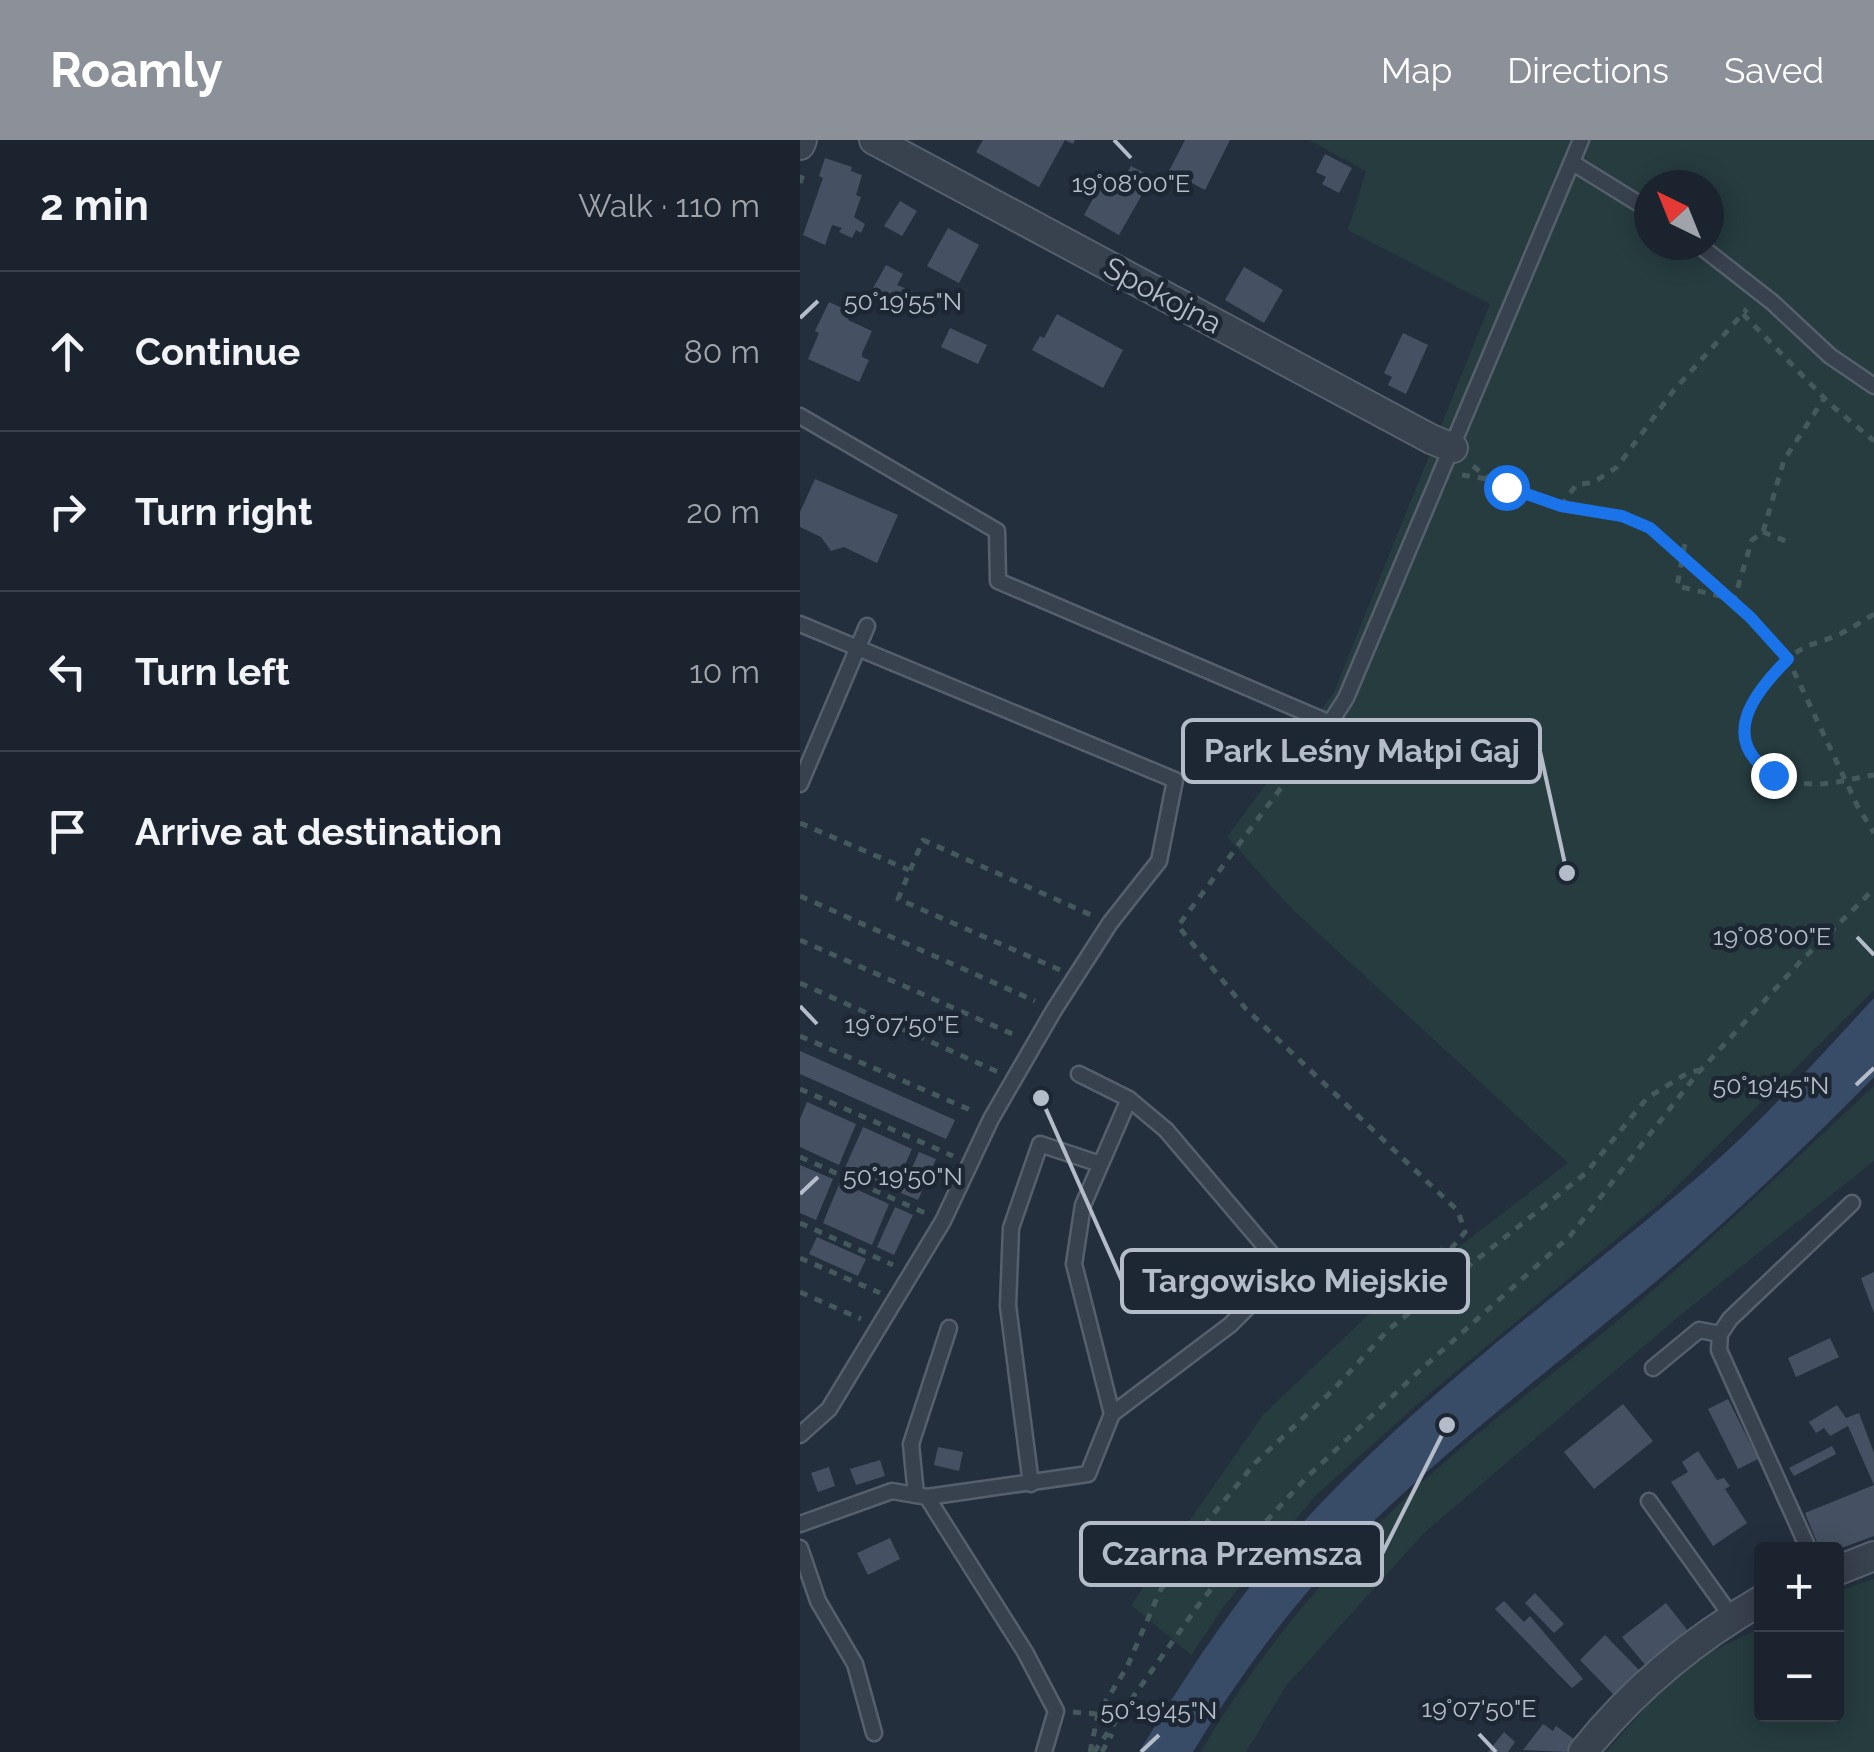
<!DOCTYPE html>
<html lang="en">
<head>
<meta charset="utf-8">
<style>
	body { margin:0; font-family:Raleway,sans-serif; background:#282f3a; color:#f1f3f6 }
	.controls { position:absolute; right:30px; bottom:30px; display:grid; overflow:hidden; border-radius:10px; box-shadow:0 5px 25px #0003 }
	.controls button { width:90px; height:90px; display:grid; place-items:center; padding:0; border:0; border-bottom:2px solid #39404a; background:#1b232e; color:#f1f3f6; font:50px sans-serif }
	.compass { position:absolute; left:834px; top:30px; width:90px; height:90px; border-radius:50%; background:#1b232e; box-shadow:0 5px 25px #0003; rotate:317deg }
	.stop { position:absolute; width:30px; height:30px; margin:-22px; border:8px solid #1a73e8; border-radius:50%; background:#fff }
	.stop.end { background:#1a73e8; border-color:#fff; box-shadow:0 2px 10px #0008 }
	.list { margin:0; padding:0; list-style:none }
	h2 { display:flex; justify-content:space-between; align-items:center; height:130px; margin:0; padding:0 40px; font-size:42px }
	h2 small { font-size:32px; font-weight:400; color:#a0a4aa }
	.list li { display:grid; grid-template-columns:65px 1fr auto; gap:30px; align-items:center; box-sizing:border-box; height:160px; padding:0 40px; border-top:2px solid #39404a }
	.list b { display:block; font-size:38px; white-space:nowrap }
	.list em { font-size:32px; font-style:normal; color:#a0a4aa }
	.icon { flex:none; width:55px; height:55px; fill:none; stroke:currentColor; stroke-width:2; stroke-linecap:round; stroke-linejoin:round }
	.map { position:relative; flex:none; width:1074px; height:1612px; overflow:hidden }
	header { display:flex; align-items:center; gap:60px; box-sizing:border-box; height:140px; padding:0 50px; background:#8c9099; color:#fff }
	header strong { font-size:48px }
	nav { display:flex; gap:55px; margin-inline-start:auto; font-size:35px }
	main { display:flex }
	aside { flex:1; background:#1b232e }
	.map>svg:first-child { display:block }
	.green { fill:#263c3f; fill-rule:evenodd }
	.water { fill:#394c67 }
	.building { fill:#455162 }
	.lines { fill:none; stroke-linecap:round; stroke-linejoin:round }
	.lane-casing { stroke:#565f6c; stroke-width:19 }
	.street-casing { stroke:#565f6c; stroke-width:32 }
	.path { stroke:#44595c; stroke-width:5; stroke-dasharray:8 8; stroke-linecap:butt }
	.lane { stroke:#38414e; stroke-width:14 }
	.street { stroke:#38414e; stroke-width:28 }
	.route { stroke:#1a73e8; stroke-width:12 }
	.ticks { fill:none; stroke:#b4bcc9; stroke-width:4 }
	.labels { text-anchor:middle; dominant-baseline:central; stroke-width:9; stroke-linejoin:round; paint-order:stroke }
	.street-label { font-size:30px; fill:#b4bcc9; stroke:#1d2633 }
	.ticks-label { font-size:25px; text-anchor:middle; fill:#b4bcc9; stroke:#1d2633; stroke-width:9; stroke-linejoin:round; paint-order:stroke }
	.leader { fill:none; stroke:#b4bcc9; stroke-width:4 }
	.callout-dot { fill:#b4bcc9; stroke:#1d2633; stroke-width:4 }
	.callout { fill:#1d2633; stroke:#b4bcc9; stroke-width:4 }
	.callout-label { font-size:32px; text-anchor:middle; font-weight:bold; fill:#b4bcc9 }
</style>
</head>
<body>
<header>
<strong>Roamly</strong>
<nav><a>Map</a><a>Directions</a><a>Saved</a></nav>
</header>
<main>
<aside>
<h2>2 min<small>Walk · 110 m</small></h2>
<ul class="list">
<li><svg class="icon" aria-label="ahead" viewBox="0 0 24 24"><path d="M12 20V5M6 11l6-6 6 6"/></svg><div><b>Continue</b></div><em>80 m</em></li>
<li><svg class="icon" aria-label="right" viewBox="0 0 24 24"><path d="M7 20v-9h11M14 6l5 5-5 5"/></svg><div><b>Turn right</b></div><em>20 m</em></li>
<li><svg class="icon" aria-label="left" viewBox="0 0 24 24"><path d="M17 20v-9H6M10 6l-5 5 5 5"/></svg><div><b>Turn left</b></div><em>10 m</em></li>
<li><svg class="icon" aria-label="arrive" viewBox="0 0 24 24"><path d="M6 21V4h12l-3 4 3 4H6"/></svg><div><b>Arrive at destination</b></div></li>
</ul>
</aside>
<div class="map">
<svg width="1074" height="1612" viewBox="0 0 1074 1612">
	<rect width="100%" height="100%" fill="#242f3e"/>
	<!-- green -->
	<g class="green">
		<path d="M509 0H1074V850L859 1064 631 1252 514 1357 425 1465 391 1515 331 1465 463 1275 641 1106 652 1112 768 1023 492 769 427 697 534 552 690 164 548 90 566 31ZM849 45H909V105H849Z"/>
		<path d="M1074 946V1021L883 1173 625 1392 486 1546 446 1612H401C460 1509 540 1417 628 1337 687 1283 754 1234 816 1182 905 1107 988 1025 1074 946Z"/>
		<path d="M1074 1439V1612H806L883 1525 961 1488 962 1574H1036L1037 1452Z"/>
	</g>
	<!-- water -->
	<path class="water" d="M1074 858V937C1001 1011 926 1083 847 1149 757 1224 665 1294 580 1375 508 1443 444 1527 393 1612H339C392 1525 451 1436 522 1362 639 1240 777 1141 905 1031 966 978 1019 917 1074 858Z"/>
	<!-- building -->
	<g class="building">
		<path d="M183 0H275L273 4 265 0 239 47 176 12Z"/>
		<path d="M385 0H430L405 50 369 31Z"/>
		<path d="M525 14 552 28 539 53 522 44 526 37 516 32Z"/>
		<path d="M25 18 52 27 51 31 62 35 56 55 61 57 54 77 65 84 61 93 56 90 52 98 39 92 42 88 32 85 25 105 3 95 23 38 19 36Z"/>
		<path d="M331 26 352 37 319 95 284 75 304 39 319 47Z"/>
		<path d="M100 61 117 71 102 96 84 86Z"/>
		<path d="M148 88 179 105 159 143 127 126Z"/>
		<path d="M86 125 103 134 97 145 116 153 110 168 72 150Z"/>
		<path d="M444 127 483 150 464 183 425 160Z"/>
		<path d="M29 162 51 172 48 180 72 191 62 213V217L69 220 59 242 8 219 19 193 15 191Z"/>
		<path d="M257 174 323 210 303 248 232 210 240 196 244 198Z"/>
		<path d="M150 188 187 205 178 224 141 207Z"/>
		<path d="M603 193 628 205 606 254 588 245 592 237 584 233Z"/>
		<path d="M15 339 98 375 77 423 44 407 31 411 21 397 0 387V372Z"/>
		<path d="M0 911 155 980 146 999 0 934Z"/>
		<path d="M7 962 56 984 39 1025 0 1007V979Z"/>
		<path d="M63 987 112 1009 94 1049 45 1028Z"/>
		<path d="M119 1012 136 1019 118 1060 101 1053Z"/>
		<path d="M0 1025 33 1039 16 1080 0 1073Z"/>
		<path d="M40 1042 89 1064 72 1105 23 1083Z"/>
		<path d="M95 1067 113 1075 94 1115 77 1107Z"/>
		<path d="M17 1097 66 1119 58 1136 9 1114Z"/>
		<path d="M1074 1132V1173L1061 1138Z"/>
		<path d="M1030 1198 1039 1217 996 1237 988 1218Z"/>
		<path d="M928 1259 958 1319 938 1329 908 1269Z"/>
		<path d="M823 1264 853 1301 794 1349 764 1312Z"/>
		<path d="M1037 1265 1046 1278 1059 1273 1074 1313V1345L1048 1286 1030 1296 1024 1288 1016 1293 1009 1282Z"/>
		<path d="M1032 1306 1036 1314 994 1336 989 1328Z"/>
		<path d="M138 1307 163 1312 159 1331 134 1325Z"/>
		<path d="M898 1311 917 1340 924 1338 930 1346 925 1349 947 1383 913 1406 871 1342 888 1332 882 1322Z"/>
		<path d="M80 1320 85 1336 56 1345 50 1329Z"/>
		<path d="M29 1327 35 1346 18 1352 11 1333Z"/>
		<path d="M1074 1345V1396L1036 1410H1020L1005 1373Z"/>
		<path d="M90 1398 100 1419 68 1435 57 1413Z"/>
		<path d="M735 1453 764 1484 754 1493 725 1463Z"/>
		<path d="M704 1461 724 1482 730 1476 783 1539 772 1548 758 1534 695 1469Z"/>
		<path d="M866 1463 888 1491 846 1526 822 1497Z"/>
		<path d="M805 1495 840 1531 814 1555 780 1520Z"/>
		<path d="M743 1584 753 1591 756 1586 775 1600 766 1612 723 1610Z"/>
		<path d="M704 1592 715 1602 708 1612H688Z"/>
	</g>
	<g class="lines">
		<!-- lane casing -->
		<g class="lane-casing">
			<g id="lane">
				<path d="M773 23 849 70"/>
				<path d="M899 105 972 162 1030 216 1074 246"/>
				<path d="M0 276 197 391 198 441 530 583 546 558 781 0"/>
				<path d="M0 484 375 640 359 721 310 783 254 870 191 979 143 1081 29 1269 0 1295"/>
				<path d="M0 644 67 486"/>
				<path d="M853 1228 899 1190 920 1194"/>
				<path d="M312 1274 430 1185 485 1130 366 990 329 959"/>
				<path d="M231 1344 208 1166 211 1088 240 1004 300 1024"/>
				<path d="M116 1355 111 1304 149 1188"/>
				<path d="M127 1357 288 1334 312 1274 274 1124 283 1065 329 959 279 934"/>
				<path d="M849 1361 932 1477"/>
				<path d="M0 1384 92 1351 127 1357 225 1512 256 1571 244 1612"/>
				<path d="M0 1408 18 1461 55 1524 74 1593"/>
				<path d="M1009 1410 919 1210 920 1194 930 1179 1052 1063"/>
			</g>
		</g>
		<!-- street casing -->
		<g class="street-casing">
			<g id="street">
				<path d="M74 0 631 299 653 308"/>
				<path d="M0 5 2 0"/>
				<path d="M1036 1431 1074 1416"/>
				<path d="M783 1612C832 1551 894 1499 962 1460"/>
			</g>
		</g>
		<!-- path -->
		<g class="path">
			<path d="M0 43 4 31"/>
			<path d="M943 174 1030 264 1074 301"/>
			<path d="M673 326 689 339"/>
			<path d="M662 335 687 339 761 366 822 376 850 388 874 406 950 477 988 519 1058 667 1074 693"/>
			<path d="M761 366 776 345 794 342 817 327 874 250 947 169"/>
			<path d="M963 392 988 402"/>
			<path d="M885 404 877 446 924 457"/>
			<path d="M933 463 952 400 963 392 984 320 1025 257"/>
			<path d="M1074 474C1061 482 1048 491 1033 497 1012 505 1004 504 986 521 934 568 922 642 1012 644 1032 645 1054 638 1074 635"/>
			<path d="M519 597 378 786 446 869 658 1071 665 1092 641 1121 626 1156"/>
			<path d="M0 683 109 730"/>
			<path d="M0 756 235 861"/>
			<path d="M0 800 217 896"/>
			<path d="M260 830 98 759 123 700 291 775"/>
			<path d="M0 843 198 932"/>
			<path d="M0 896 175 972"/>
			<path d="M0 949 153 1016"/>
			<path d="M0 1017 125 1073"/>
			<path d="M0 1083 93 1125"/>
			<path d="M0 1118 80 1153"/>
			<path d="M0 1152 61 1179"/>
			<path d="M273 1572 297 1574"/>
			<path d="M290 1612 298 1574 327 1527 360 1451 389 1404 455 1323 533 1250 589 1189 786 1033 847 958 886 934 899 930"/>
			<path d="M294 1612 397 1467 458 1390 506 1338 617 1233 770 1096 897 934 1000 822 1074 749"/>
			<path d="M302 1612 312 1594"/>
		</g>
		<!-- lane -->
		<use href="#lane" class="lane"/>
		<!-- street -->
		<use href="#street" class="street"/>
	</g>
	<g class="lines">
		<!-- route -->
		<path class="route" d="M706 347 761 366 822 376 850 388 950 477 988 519C953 554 918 599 973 635"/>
	</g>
	<!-- ticks -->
	<path class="ticks" d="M314 0 331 18M0 178 18 161M1057 797 1074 815M0 866 17 884M1056 945 1074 928M0 1054 18 1037M679 1594 696 1612M341 1612 359 1595"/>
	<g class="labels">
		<!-- street labels -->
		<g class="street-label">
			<text transform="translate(363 155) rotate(28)">Spokojna</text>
		</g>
	</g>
	<g class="ticks-label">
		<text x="331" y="52">19°08'00"E</text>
		<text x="103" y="170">50°19'55"N</text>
		<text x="972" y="805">19°08'00"E</text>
		<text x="102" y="893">19°07'50"E</text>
		<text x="971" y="954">50°19'45"N</text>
		<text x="103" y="1045">50°19'50"N</text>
		<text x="679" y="1577">19°07'50"E</text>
		<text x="359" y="1579">50°19'45"N</text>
	</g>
	<!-- callouts -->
	<path class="leader" d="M767 733L740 611M241 958L322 1141M647 1285L582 1414"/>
	<g class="callout-dot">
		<circle cx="767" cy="733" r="10"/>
		<circle cx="241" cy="958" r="10"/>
		<circle cx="647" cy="1285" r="10"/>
	</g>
	<g class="callout">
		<rect x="383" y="580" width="357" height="62" rx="10"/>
		<rect x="322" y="1110" width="346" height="62" rx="10"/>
		<rect x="281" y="1383" width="301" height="62" rx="10"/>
	</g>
	<g class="callout-label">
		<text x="562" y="622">Park Leśny Małpi Gaj</text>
		<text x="495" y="1152">Targowisko Miejskie</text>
		<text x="432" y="1425">Czarna Przemsza</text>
	</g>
</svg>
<div class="controls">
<button>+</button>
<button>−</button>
</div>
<svg class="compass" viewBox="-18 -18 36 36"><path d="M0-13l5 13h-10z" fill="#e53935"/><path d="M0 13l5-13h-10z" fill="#a0a4aa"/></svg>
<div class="stop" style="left:706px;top:347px"></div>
<div class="stop end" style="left:973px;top:635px"></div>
</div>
</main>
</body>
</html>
